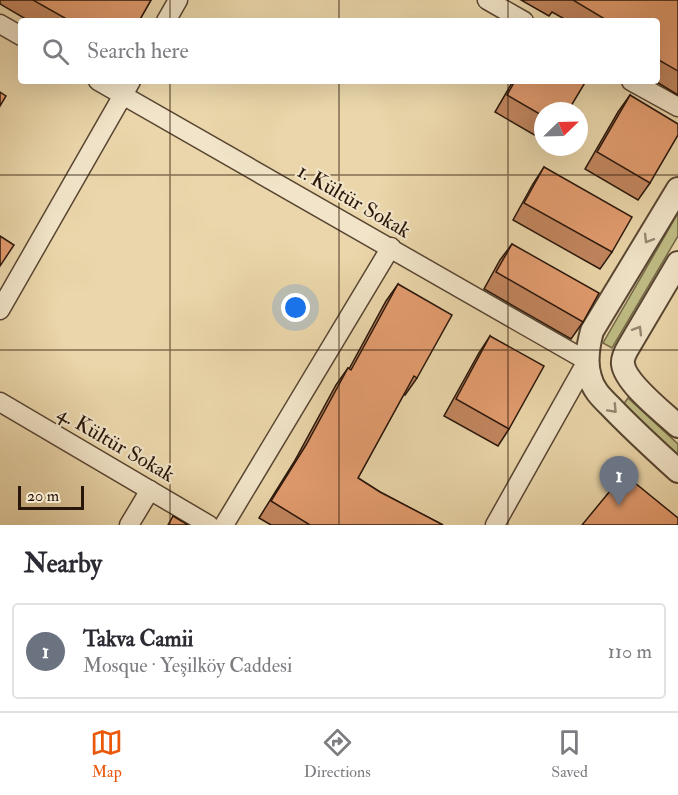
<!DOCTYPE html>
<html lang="en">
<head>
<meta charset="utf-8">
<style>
	body { margin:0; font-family:"IM FELL Double Pica",serif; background:#f7f7f7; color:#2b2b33 }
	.compass { position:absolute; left:534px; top:102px; width:54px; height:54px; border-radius:50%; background:#fff; box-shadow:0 6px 24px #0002; rotate:67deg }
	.scale { position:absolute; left:18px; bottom:15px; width:66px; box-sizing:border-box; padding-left:6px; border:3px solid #29160a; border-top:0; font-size:16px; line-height:21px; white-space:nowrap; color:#29160a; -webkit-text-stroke:4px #f1e4c8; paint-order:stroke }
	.you { position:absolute; left:296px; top:308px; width:21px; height:21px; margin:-15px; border:4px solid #fff; border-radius:50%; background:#1a73e8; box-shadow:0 0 0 9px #1a73e833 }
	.badge { display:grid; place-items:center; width:39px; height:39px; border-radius:50%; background:#ea580c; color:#fff; font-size:20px; font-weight:700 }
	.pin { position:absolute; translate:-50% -50px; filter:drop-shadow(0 2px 3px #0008) }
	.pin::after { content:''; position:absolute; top:32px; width:21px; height:18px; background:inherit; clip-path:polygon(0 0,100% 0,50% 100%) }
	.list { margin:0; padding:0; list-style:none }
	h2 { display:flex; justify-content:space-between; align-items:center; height:78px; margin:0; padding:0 24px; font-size:26px }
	h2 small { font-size:20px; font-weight:400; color:#7c7c81 }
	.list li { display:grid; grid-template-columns:39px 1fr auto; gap:18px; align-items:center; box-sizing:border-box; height:96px; margin:0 12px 12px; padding:0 12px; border:2px solid #e1e1e2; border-radius:6px }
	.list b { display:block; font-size:22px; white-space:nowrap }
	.list p { margin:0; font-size:20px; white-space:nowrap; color:#7c7c81 }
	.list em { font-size:20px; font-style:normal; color:#7c7c81 }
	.icon { flex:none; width:33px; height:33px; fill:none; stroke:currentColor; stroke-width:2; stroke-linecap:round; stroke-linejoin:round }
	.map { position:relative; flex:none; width:678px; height:525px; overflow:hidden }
	.search { position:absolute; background:#fff; box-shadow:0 6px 24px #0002; left:18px; right:18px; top:18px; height:66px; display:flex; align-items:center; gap:15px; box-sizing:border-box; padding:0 21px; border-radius:6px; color:#7c7c81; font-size:22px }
	.sheet { height:186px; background:#fff }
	nav { display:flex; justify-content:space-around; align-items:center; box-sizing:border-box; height:84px; border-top:2px solid #e1e1e2; background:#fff; font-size:16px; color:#7c7c81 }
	nav a { display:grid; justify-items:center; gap:3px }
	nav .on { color:#ea580c }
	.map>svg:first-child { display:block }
	.green { fill:#bfbc84; stroke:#746947; stroke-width:1.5 }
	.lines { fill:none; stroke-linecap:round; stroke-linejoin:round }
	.minor-casing { stroke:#594632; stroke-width:21 }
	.tertiary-casing { stroke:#594632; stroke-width:26 }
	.minor { stroke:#f1e4c8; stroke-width:18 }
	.tertiary { stroke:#f1e4c8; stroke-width:22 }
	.wall { fill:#c3865f; stroke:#29160a; stroke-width:1.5 }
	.building { fill:#e39c6f; stroke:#29160a; stroke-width:1.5 }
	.oneway { stroke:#978772 }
	.grid { fill:none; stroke:#29160a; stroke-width:1.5; stroke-opacity:0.55 }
	.labels { text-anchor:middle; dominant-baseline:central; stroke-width:4.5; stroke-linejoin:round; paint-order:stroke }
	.street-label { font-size:21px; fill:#29160a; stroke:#f1e4c8 }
</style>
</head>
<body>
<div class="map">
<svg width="678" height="525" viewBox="0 0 678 525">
	<rect width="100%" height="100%" fill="#ead6aa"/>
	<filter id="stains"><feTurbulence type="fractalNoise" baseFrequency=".00333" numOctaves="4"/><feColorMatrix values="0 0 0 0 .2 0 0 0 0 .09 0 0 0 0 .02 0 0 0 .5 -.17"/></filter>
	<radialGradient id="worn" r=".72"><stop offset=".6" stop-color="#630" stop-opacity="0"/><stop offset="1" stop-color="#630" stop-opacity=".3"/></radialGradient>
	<!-- green -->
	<g class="green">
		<path d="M678 213V236L612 348 603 343Z"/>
		<path d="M628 398 678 444V455L623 405Z"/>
	</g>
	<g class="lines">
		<!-- minor casing -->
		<g class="minor-casing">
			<g id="minor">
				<path d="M487 0 524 21"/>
				<path d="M166 21 178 0"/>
				<path d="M0 24 21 36"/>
				<path d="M98 81 587 361 495 525"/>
				<path d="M631 81 678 107"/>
				<path d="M0 310 131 81"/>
				<path d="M0 402 209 525"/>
				<path d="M129 525 150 490"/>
				<path d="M224 525 391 247"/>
			</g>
		</g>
		<!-- tertiary casing -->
		<g class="tertiary-casing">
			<g id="tertiary">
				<path d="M678 189 592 331C588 346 585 362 590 377 593 390 602 398 611 407 632 429 655 450 678 471"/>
				<path d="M678 263 629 346C626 351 622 358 623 364 625 383 664 413 678 426"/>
			</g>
		</g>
		<!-- minor -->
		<use href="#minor" class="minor"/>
		<!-- tertiary -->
		<use href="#tertiary" class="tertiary"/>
	</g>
	<!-- wall -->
	<g class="wall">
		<path d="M0 0H151L139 21H29L0 4Z"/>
		<path d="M521 0H678V95L655 81H657V21H568L552 12 549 16Z"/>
		<path d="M513 81H586L543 111V140L495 112Z"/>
		<path d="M630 95 650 183 638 200 585 169 618 112Z"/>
		<path d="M544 167 612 252 600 269 513 220 533 184Z"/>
		<path d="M512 244 583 322 571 339 484 289 500 260Z"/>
		<path d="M398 284 417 378 405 395 404 394 358 478 380 492 443 525H271L259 518 294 462 336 385 348 368 349 369 386 301Z"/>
		<path d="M490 336 509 429 498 446 444 416 479 353Z"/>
	</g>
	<!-- building -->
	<g class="building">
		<path d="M33 0H151L139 21H70Z"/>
		<path d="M573 0H678V71L657 59V21H608Z"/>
		<path d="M515 81H586L568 111H543V116L507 95Z"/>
		<path d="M0 92 6 96 0 106Z"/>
		<path d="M630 95 678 124V135L650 183 597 152Z"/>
		<path d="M544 167 632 217 612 252 524 203Z"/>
		<path d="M0 236 14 245 0 266Z"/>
		<path d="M512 244 599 293 583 322 496 272Z"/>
		<path d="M398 284 452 315 417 378 414 376 358 478 380 492 443 525H310L271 501 306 445 348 368 351 370Z"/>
		<path d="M490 336 544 366 509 429 456 399Z"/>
		<path d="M624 474 678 518V525H582Z"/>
		<path d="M173 516 188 525H168Z"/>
	</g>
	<!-- one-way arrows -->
	<defs><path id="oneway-chevron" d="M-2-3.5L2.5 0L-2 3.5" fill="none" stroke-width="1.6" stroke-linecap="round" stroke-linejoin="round" transform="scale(1.5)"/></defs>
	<g class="oneway">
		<use href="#oneway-chevron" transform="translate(648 239) rotate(121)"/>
		<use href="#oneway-chevron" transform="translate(638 330) rotate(-59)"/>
		<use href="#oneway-chevron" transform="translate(613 409) rotate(47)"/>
	</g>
	<!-- grid -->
	<path class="grid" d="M170 0V21M339 0V21M508 0V21M170 81V525M339 81V525M508 81V525M0 175H678M0 350H678"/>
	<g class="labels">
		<!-- street labels -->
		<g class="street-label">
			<text transform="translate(354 201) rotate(30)">1. Kültür Sokak</text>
			<text transform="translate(116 444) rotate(30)">4. Kültür Sokak</text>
		</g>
	</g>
	<rect width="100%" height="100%" filter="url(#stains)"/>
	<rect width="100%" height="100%" fill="url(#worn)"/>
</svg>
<svg class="compass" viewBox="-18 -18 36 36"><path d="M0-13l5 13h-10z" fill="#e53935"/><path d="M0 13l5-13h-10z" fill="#7c7c81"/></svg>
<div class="scale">20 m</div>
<div class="you"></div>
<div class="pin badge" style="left:619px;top:506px;background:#6b7280">1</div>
<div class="search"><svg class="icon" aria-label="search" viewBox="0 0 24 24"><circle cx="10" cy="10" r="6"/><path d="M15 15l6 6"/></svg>Search here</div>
</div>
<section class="sheet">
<h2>Nearby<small></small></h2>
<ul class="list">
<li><span class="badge" style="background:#6b7280">1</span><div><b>Takva Camii</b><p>Mosque · Yeşilköy Caddesi</p></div><em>110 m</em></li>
</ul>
</section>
<nav>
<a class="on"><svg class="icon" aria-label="map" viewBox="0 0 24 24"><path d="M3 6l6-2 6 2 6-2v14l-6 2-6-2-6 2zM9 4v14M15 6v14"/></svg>Map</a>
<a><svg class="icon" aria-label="directions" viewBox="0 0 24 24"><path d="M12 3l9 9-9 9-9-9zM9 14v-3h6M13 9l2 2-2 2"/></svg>Directions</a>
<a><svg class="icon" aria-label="saved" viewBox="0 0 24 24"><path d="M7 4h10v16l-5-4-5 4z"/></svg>Saved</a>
</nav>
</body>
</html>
